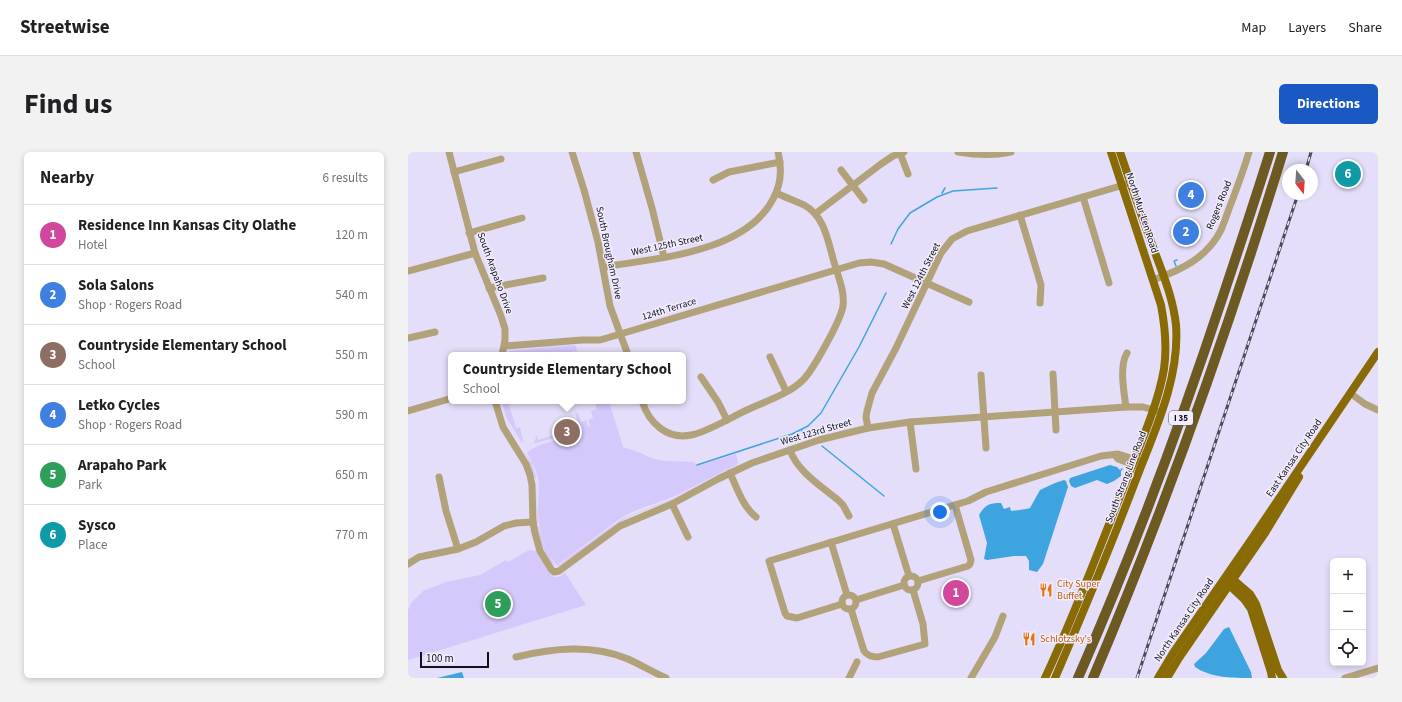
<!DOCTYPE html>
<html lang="en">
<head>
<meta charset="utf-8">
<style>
	body { margin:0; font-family:"Source Sans 3",sans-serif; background:#f2f2f2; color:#202124 }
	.controls { position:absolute; right:12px; bottom:12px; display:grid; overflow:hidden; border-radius:6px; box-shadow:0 2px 6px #0003 }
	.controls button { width:36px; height:36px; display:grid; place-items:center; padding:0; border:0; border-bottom:1px solid #e0e0e0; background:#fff; color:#202124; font:20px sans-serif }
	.compass { position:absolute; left:874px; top:12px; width:36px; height:36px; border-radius:50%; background:#fff; box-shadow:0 2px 6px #0003; rotate:163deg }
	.scale { position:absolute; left:12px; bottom:10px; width:69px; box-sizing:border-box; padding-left:4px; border:2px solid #121019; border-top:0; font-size:11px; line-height:14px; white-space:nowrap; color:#121019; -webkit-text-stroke:3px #f1edfe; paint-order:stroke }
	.you { position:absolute; left:532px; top:360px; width:14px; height:14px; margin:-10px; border:3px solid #fff; border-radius:50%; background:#1a73e8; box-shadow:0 0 0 6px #1a73e833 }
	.badge { display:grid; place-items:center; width:26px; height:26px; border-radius:50%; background:#1a58c4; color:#fff; font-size:13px; font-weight:700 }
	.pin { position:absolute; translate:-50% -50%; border:2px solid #fff; box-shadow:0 1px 4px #0006 }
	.popup { position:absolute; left:40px; top:200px; width:238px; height:52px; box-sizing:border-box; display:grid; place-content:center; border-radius:6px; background:#fff; filter:drop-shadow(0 1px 3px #0005); font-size:13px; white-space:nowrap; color:#757577 }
	.popup b { font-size:15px; color:#202124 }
	.popup::after { content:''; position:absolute; left:50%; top:100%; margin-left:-8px; border:8px solid transparent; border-top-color:#fff }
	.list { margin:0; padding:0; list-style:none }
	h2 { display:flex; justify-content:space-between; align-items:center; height:52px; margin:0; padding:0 16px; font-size:17px }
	h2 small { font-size:13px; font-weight:400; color:#757577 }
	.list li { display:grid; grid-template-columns:26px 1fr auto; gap:12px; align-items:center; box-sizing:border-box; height:60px; padding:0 16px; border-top:1px solid #e0e0e0 }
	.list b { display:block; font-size:15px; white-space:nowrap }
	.list p { margin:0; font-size:13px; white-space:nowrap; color:#757577 }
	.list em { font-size:13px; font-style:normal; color:#757577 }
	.icon { flex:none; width:22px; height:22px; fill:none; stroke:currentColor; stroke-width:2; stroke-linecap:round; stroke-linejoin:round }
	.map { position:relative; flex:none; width:970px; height:526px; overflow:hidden; border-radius:6px }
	header { display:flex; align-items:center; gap:24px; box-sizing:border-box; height:56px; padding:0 20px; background:#fff; border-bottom:1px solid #e0e0e0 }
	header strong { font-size:19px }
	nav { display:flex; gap:22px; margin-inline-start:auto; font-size:14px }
	.intro { display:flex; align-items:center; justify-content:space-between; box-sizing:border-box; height:96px; padding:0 24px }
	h1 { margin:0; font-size:28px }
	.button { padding:10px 18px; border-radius:6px; background:#1a58c4; color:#fff; font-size:14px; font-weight:700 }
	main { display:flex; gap:24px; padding:0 24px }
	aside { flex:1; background:#fff; border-radius:6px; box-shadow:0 2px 6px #0003 }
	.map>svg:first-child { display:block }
	.green { fill:#d5c8fb }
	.water { fill:#3ea4e0 }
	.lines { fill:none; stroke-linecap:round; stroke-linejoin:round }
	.stream { stroke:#3ea4e0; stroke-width:1.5 }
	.minor { stroke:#b1a27a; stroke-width:7 }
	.major { stroke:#886b05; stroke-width:8 }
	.highway { stroke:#6d5a23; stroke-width:10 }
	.rail-casing { stroke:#4d4958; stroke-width:3 }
	.rail { stroke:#f1edfe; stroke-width:1.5; stroke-dasharray:4.5; stroke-linecap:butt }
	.labels { text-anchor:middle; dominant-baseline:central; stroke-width:3; stroke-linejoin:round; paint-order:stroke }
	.shield { fill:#f1edfe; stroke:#55525e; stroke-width:1 }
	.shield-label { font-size:9px; font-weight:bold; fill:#121019 }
	.street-label { font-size:10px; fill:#121019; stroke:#f1edfe }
	.food-label { font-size:10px; fill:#c56008; stroke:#f1edfe; text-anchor:start }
</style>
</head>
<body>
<header>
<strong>Streetwise</strong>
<nav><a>Map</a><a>Layers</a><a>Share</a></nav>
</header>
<div class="intro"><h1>Find us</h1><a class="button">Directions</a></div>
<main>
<aside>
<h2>Nearby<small>6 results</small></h2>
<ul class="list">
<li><span class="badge" style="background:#d1479c">1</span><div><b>Residence Inn Kansas City Olathe</b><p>Hotel</p></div><em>120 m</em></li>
<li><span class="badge" style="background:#3f7fe0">2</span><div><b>Sola Salons</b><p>Shop · Rogers Road</p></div><em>540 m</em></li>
<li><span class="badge" style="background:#8d6e63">3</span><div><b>Countryside Elementary School</b><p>School</p></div><em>550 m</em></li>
<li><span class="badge" style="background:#3f7fe0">4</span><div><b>Letko Cycles</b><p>Shop · Rogers Road</p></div><em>590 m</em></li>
<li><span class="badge" style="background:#2e9e5b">5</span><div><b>Arapaho Park</b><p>Park</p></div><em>650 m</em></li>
<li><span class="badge" style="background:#0f9aa8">6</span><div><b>Sysco</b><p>Place</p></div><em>770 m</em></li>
</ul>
</aside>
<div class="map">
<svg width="970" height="526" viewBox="0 0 970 526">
	<rect width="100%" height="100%" fill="#e5defa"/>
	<!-- green -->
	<g class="green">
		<path d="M163 191 165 192 142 195 102 197Z"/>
		<path d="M167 193 169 197 168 202 167 199 154 203H98L101 199V200L102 199Z"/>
		<path d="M100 249 108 276 112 275 115 287 114 291 98 265 95 253 97 250Z"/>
		<path d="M186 249H201L215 295 233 301 243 306 256 309 286 310 289 314 328 302 330 312 265 345 226 359 213 366 149 413C136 401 130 374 130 358 130 348 132 337 130 327 128 317 124 309 119 301L123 297 129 295V294L162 284 161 281 152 284 150 277 170 271 167 261H170L173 270 178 268 180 275 182 274 180 268 185 266 183 259 189 257Z"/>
		<path d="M149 282V285L128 291H126V289L128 288 127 285 129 284 130 288Z"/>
		<path d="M118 302 124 311 128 324 130 372H129L128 328Z"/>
		<path d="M330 313 331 314 261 349 220 365 151 414H149L214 367 266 346Z"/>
		<path d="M130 373 137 395 147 414C136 406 132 386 129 374Z"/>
		<path d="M121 398 126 399 129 398 144 424C149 427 152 424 157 421L178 453 0 508V458L3 451 15 439 38 430 72 423 98 408 100 410Z"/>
	</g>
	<!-- water -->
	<g class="water">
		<path d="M702 313 709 315 712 318 714 316 715 317 713 319V324L706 329 699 332 689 328 667 336 663 334 661 329 662 326Z"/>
		<path d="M656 328 658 329 660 335 635 412 629 420 621 418V409L618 404H606L579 408 576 407 579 391 571 363C577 353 581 351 593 351L596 357 602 355 603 359C610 358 615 358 622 356L632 338 647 331Z"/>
		<path d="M821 475 843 520 844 526C825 526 803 526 787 515L786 512 798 501 816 477Z"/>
		<path d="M54 520 56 526H29Z"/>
	</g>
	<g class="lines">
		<!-- stream -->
		<g class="stream">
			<path d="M534 41 537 36"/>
			<path d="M483 92 490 77 502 61 529 45 545 39 589 36"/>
			<path d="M768 114 766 109 769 108"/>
			<path d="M394 279 400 283"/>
			<path d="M414 294 476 344"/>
			<path d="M289 313 384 282 400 274 413 261 451 195 478 141"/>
		</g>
		<!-- minor -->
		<g class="minor">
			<path d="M41 0 67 101 93 164 97 177V188L94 203"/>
			<path d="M164 0 176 38 190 90 202 154 220 203"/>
			<path d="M228 0 244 56 256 105"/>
			<path d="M550 0C568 3 585 4 603 0"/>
			<path d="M492 1 500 22"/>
			<path d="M433 18 456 48"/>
			<path d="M46 20 93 7"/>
			<path d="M305 28 321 20 372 10"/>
			<path d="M675 45 701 131"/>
			<path d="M407 62 473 12 485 4 496 0"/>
			<path d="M612 63 633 133 632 151"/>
			<path d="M61 81 114 66"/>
			<path d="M196 115C249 106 337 101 365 47 373 33 374 16 370 0"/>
			<path d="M0 119 67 101"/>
			<path d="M745 128C773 118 799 106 813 78 817 69 820 59 824 49 830 33 836 17 841 0"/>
			<path d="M81 136 135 126"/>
			<path d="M0 186 27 180"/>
			<path d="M97 194 174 188H192L199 186 451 111 463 110 476 112 561 150"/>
			<path d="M362 205 378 239"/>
			<path d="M645 222 648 278"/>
			<path d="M573 223 578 296"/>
			<path d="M293 225 310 250 319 268"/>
			<path d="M942 241 957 252 970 258"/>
			<path d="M87 249 95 275 118 312 122 323 124 333 125 370 127 381 132 399 143 417 146 420 151 419 212 374 264 352 310 327 344 311 411 288 460 276 502 270 718 255H735L753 260"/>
			<path d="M234 249C241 271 259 288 283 283 300 280 325 264 341 257 358 249 381 242 395 228 405 218 433 168 435 154 437 140 430 124 426 110 420 90 417 64 396 53 387 49 377 45 368 41"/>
			<path d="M718 255C716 240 711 214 719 201"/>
			<path d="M0 259 41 247"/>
			<path d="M502 270 508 317"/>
			<path d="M460 276 458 265 459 259 464 241 488 196 533 101 544 87 559 79 719 32"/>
			<path d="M382 298C389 319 413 334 430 348L435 353 441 364"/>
			<path d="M707 303 710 307 729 314"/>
			<path d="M322 321C329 336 335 355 348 365"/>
			<path d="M31 325 38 359 50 397"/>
			<path d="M264 352 280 385"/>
			<path d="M485 372 501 424"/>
			<path d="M423 390 439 443"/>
			<path d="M0 412 11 405 50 397 68 390 96 374 108 371 125 370"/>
			<circle cx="503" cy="431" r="7"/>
			<path d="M510 429 560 414 562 412 563 408 547 353"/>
			<circle cx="441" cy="450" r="7"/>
			<path d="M448 448 496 433"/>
			<path d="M434 452 389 466 379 464 377 461 361 409 560 349 578 340 693 304 710 302 732 309"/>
			<path d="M443 457 456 499C459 503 465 505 470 505L517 492 515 472 505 438"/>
			<path d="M108 505C145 496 184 492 220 507 233 513 245 520 258 526"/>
			<path d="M441 526 449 510"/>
			<path d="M563 526 587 485 595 464"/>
			<path d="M937 526 970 516"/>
		</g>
		<!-- major -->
		<g class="major">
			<path d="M821 424 842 442 848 452 870 518 875 526"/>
			<path d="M818 430 836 447 843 457 863 520 864 526"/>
			<path d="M637 526C667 462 692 395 718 329 731 295 750 253 756 217 759 196 757 174 753 153L703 0"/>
			<path d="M647 526C675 461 702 396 727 330 746 280 772 227 768 173 765 145 754 120 745 95 733 63 723 32 712 0"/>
			<path d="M750 526 765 501 845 385 970 200"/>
			<path d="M759 526 771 506 857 381 891 325"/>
		</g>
		<!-- highway -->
		<g class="highway">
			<path d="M670 526C725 401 772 274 815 144 831 96 847 48 862 0"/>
			<path d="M685 526C758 354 820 178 875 0"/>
		</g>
		<!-- rail casing -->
		<g class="rail-casing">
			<g id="rail">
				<path d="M898 18 903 0"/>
				<path d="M729 526 890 42"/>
			</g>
		</g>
		<!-- rail -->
		<use href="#rail" class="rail"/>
	</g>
	<!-- icons -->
	<defs>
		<g id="restaurant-bare" transform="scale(1.08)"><path d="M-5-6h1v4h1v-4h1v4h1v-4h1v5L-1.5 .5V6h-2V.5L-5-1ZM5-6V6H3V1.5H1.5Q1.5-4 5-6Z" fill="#e8710a" stroke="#f1edfe" stroke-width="2.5" paint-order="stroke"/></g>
	</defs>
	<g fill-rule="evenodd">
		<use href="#restaurant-bare" x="638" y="438"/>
		<use href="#restaurant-bare" x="621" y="487"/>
	</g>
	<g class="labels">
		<!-- shield labels -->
		<rect class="shield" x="761" y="259" width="24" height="14" rx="3"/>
		<g class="shield-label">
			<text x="773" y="266">I 35</text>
		</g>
		<!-- street labels -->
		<g class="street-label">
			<text transform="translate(811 53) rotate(-68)">Rogers Road</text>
			<text transform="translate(734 61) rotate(72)">North Mur-Len Road</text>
			<text transform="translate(259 93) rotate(-12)">West 125th Street</text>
			<text transform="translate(201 101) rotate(78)">South Brougham Drive</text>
			<text transform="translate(87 121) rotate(70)">South Arapaho Drive</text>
			<text transform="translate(513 124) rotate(-63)">West 124th Street</text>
			<text transform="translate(261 157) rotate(-17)">124th Terrace</text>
			<text transform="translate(408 280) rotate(-16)">West 123rd Street</text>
			<text transform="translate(886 306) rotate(-56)">East Kansas City Road</text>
			<text transform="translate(718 325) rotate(-69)">South Strang Line Road</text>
			<text transform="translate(776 468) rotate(-56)">North Kansas City Road</text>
		</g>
		<!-- food labels -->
		<g class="food-label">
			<text x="649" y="432">City Super<tspan x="649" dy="12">Buffet</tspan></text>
			<text x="632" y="487">Schlotzsky's</text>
		</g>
	</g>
</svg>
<div class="controls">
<button>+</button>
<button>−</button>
<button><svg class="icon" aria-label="locate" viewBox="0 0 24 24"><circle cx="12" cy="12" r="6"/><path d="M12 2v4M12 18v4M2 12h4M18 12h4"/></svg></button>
</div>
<svg class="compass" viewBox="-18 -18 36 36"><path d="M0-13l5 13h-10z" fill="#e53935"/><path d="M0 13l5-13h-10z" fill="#757577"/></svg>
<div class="scale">100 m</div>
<div class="you"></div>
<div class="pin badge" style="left:548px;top:441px;background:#d1479c">1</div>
<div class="pin badge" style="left:778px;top:80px;background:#3f7fe0">2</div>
<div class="pin badge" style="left:159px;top:280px;background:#8d6e63">3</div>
<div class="popup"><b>Countryside Elementary School</b>School</div>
<div class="pin badge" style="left:783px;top:43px;background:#3f7fe0">4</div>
<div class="pin badge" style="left:90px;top:452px;background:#2e9e5b">5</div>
<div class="pin badge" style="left:940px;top:22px;background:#0f9aa8">6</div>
</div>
</main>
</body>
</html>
